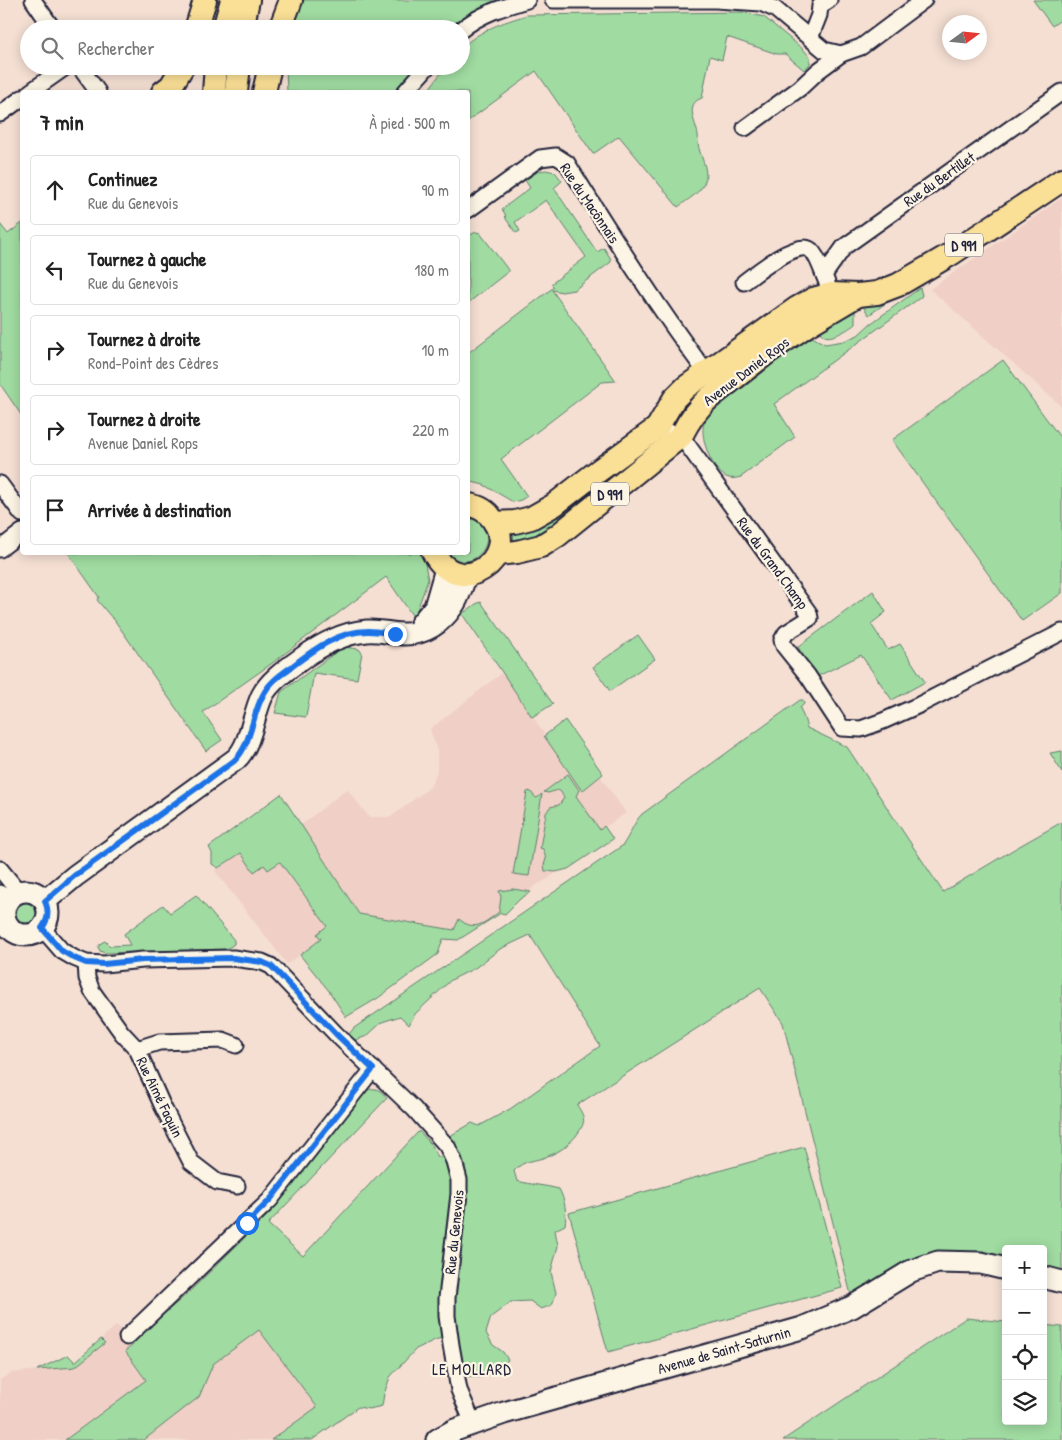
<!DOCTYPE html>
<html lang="fr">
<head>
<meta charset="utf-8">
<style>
	body { margin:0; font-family:"Patrick Hand",sans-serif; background:#f6f6f6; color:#222 }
	.controls { position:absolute; right:15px; bottom:15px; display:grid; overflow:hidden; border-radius:5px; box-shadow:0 2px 12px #0003 }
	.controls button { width:45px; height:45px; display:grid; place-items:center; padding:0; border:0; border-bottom:1px solid #e0e0e0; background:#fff; color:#222; font:25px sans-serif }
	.compass { position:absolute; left:942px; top:15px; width:45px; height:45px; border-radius:50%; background:#fff; box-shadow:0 2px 12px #0003; rotate:75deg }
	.stop { position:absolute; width:15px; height:15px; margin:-11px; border:4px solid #1a73e8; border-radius:50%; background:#fff }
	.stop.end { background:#1a73e8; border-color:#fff; box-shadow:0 1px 5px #0008 }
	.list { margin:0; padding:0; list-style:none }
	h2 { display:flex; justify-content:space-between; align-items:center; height:65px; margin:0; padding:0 20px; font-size:21px }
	h2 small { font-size:16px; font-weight:400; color:#767676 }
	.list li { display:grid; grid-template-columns:32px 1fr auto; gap:15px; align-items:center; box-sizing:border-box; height:70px; margin:0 10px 10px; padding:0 10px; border:1px solid #e0e0e0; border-radius:5px }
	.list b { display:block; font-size:19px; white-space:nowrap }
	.list p { margin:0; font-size:16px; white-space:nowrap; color:#767676 }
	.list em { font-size:16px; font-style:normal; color:#767676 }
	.icon { flex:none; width:28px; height:28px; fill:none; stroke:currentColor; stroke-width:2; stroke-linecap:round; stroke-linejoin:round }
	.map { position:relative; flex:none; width:1062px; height:1440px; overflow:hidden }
	.search { position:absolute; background:#fff; box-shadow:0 2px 12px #0003; left:20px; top:20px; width:450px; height:55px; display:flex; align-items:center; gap:12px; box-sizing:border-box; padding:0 18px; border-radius:28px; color:#767676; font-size:19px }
	.panel { position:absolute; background:#fff; box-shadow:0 2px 12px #0003; left:20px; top:90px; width:450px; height:465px; border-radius:5px }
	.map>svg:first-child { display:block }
	.built { fill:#f0cfc6 }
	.green { fill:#a0dba1; stroke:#617e6e }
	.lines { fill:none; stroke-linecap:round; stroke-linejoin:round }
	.street-casing { stroke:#22223b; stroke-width:19 }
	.secondary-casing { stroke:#22223b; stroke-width:25 }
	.primary-casing { stroke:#22223b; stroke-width:26 }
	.street { stroke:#fcf5e5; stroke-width:15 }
	.secondary { stroke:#fcf5e5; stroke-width:21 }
	.primary { stroke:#fadf96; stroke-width:22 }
	.route { stroke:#1a73e8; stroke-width:6 }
	.labels { text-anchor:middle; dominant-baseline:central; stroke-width:4.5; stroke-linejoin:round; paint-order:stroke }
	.shield { fill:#fcf5e5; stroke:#63616e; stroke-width:1 }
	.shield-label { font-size:14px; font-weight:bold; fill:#22223b }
	.street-label { font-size:15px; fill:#22223b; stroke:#fcf5e5 }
	.neighbourhood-label { font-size:16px; letter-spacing:1px; fill:#22223b; stroke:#fcf5e5 }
</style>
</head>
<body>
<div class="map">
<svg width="1062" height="1440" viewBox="0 0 1062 1440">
	<rect width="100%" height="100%" fill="#f5dfd3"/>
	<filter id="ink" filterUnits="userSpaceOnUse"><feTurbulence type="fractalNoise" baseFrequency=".02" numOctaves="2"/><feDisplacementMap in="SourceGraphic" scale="10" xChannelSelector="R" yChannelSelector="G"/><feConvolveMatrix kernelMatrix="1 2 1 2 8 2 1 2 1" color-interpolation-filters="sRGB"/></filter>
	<g filter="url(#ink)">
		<!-- built -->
		<g class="built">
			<path d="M1062 198V407L930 289Z"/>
			<path d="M503 672 582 790 600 776 626 813 605 827 613 839 566 869 556 872 548 879 535 886 501 913 458 940 443 939 438 954 321 939 287 964 215 871 241 853 301 825 347 789 369 817H391L430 787 437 772V751L430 729Z"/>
			<path d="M276 1286 346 1384 359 1407 313 1440H102Z"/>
			<path d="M117 1325 134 1345 125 1352 146 1380 65 1440H0V1380L11 1373 37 1370 68 1355 75 1362Z"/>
		</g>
		<!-- green -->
		<g class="green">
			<path d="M299 0H515L461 41V29H289Z"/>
			<path d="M1033 0H1062V19L1052 26Z"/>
			<path d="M743 12 764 17 804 50 810 57V64L804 70 785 54H777L727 37 722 60 710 56 702 98C684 104 696 122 698 135 699 138 697 140 698 143 699 155 709 168 705 181 702 192 687 200 678 207L619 136 593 154 536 71 468 121V92H427L446 66H461V48C482 29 501 23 527 15Z"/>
			<path d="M286 66H427L392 92H287Z"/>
			<path d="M546 170 555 172 562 181 554 188 597 252 604 248 611 259V262L574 290 562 292 552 290 616 381 602 382 501 459 527 496 521 500 513 502 484 485 468 481V353L554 287 551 284 586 257 546 200 515 222 520 231 516 233 506 219 505 214 502 209 530 188 525 180 539 171Z"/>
			<path d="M22 223V416L0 384V224L8 234Z"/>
			<path d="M476 232 480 233 509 271 468 303V236Z"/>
			<path d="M920 288 922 295 921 297 774 404 795 437 741 477C737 478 733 479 729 478 713 474 699 438 704 423 706 419 709 416 711 413L787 353 802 342 812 337 825 344 844 341 858 335 870 324Z"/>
			<path d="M893 298 869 315 862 305Z"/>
			<path d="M855 307V324C849 329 830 341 823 335 822 335 818 329 818 328Z"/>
			<path d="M1003 360 1062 440V593L1022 621 892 440Z"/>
			<path d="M655 443 545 535 514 542 513 531Z"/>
			<path d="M468 517C509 529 474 581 447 553L468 552Z"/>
			<path d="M68 553H423L428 580 414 618 386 577 271 664 203 712 222 740 206 751 113 618H112L97 600 99 597Z"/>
			<path d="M873 591 886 612 871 624 888 650 900 644 925 682 892 700 861 655 816 677 798 647Z"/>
			<path d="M481 602 553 704 532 717 500 669 462 614 476 604Z"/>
			<path d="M638 635 655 659 610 691 593 667Z"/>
			<path d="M343 647 359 649 362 653 357 679 314 673 306 717 275 713 281 692Z"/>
			<path d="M800 700H803L804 704 800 708 805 721 807 728 847 747 943 892 1016 848 1062 822V1275L1043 1271V1249H1006V1263L938 1258 851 1295 783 1023 760 988 577 1105C586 1119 586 1122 576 1136 568 1145 560 1152 548 1156 535 1162 524 1159 514 1171L517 1181C531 1185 545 1185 559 1189 565 1200 567 1213 565 1225L555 1230 558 1246 551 1272 556 1293 552 1305 541 1309 530 1301 511 1302 491 1317 486 1333 493 1345 503 1352 508 1360C495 1372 485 1381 467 1376L460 1356 456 1333 435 1340 416 1349 390 1377 384 1394 382 1406 369 1409 358 1407 312 1440H271L317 1407 259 1330 213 1364 199 1397 144 1440H65L146 1380 125 1351 133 1345 132 1342 188 1293 269 1214 307 1167 366 1091C376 1086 380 1090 387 1098L268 1224 303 1256 419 1131 431 1144 438 1157H449L448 1137 472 1123 479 1126 510 1109 600 1046 530 935 500 949 475 968 451 980 415 1014 409 1025 400 1016 382 1022 367 1036 356 1040 352 1038 349 1034 354 1028 622 846C630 836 633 823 642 814Z"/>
			<path d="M565 720 603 774 582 791 544 736Z"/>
			<path d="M1062 751V772L1050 753Z"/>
			<path d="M568 774 579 790 576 796 600 830 604 826 613 839 568 869 556 872 545 871 544 865 546 859 543 849 540 848 546 813 550 807 559 805 564 798 561 792 558 790 548 793 544 792Z"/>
			<path d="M530 791 535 797 537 798 542 794 529 876 513 874 527 792Z"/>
			<path d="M281 794 359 914 454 930 459 919C475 933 485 922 499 912L501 897 499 891 513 889 531 892 520 899 505 914 501 913 458 940 443 939 438 954 378 998 346 1017 329 991 300 955 321 939 317 934 327 926 280 862 268 870 264 865 254 872 241 853 218 868 212 864V853L209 847Z"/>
			<path d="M196 895 234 940V944L227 949 105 953 100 951 98 947 101 943 105 941 110 946 130 945 124 934 163 905 170 913Z"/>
			<circle cx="26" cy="912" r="17"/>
			<path d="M804 1147 842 1288 608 1352 569 1213Z"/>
			<path d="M966 1318 1006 1322V1421H1043V1325L1062 1327V1440H783Z"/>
			<path d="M101 1339 105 1343 75 1367 37 1370 68 1355 75 1362Z"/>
		</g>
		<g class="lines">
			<!-- street casing -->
			<g class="street-casing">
				<g id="street">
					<path d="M33 0 53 29"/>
					<path d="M553 0H716L761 3 775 9 824 50 841 54 861 47 924 0"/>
					<path d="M461 30C480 14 503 7 527 0"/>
					<path d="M810 38 819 15 820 6 829 0"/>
					<path d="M79 66 98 92"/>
					<path d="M30 92 67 66"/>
					<path d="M405 92 428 66"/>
					<path d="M0 114 22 98"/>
					<path d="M745 128 800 88 818 71 841 54"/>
					<path d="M468 210 540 158 556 156 567 163C613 237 659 310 711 379"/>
					<path d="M824 275 844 247 1062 92"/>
					<path d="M744 282C756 273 795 242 809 249 816 252 824 275 827 283"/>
					<path d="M657 428 681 436 809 613 810 618 786 633 782 640 784 646 808 676 842 728 861 729 883 721 919 705 1062 632"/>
					<path d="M0 484 22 514"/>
					<path d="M0 549 22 532"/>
					<path d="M0 869 18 891"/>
					<path d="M0 893 6 901"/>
					<path d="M42 928 62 951 74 958 86 963 104 964 143 960 233 958 262 962 271 966 279 974 336 1034 414 1109 447 1146 454 1161 459 1180V1194L447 1298V1316L451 1345 459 1390 473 1423"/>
					<path d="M86 963 87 978 92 991 122 1033 137 1049 163 1107 191 1162 217 1182 237 1186"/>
					<path d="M137 1049 159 1042 223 1040 236 1045"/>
					<path d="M127 1337 270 1200 373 1069"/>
				</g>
			</g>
			<!-- secondary casing -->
			<g class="secondary-casing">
				<g id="secondary">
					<path d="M421 624 435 607 446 569"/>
					<circle cx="26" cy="913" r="22"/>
					<path d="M45 901 75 876 236 759C251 745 253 715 262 696 270 680 289 668 304 657 323 644 343 633 367 631 379 630 392 634 405 634 425 634 441 623 452 607 459 598 462 585 466 575"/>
					<path d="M1043 1277 1062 1282"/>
					<path d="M437 1440 455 1430 504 1413 802 1328 852 1307 911 1271 938 1262 981 1263 1006 1269"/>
				</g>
			</g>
			<!-- primary casing -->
			<g class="primary-casing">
				<g id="primary">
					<path d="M196 29 205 0"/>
					<path d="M224 29 232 0"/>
					<path d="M242 29 248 0"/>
					<path d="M280 29 291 0"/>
					<path d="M163 92 171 86 183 66"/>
					<path d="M214 92 216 66"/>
					<path d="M236 92 239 66"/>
					<path d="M264 92 270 66"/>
					<path d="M495 523 515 522 531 518 554 505 594 474 657 428 674 399 686 387 797 308 813 299 831 294 858 295 877 293 898 285 951 254 1062 180"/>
					<path d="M433 552C460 602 520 557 493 520 487 511 478 506 468 505"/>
					<path d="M497 554 517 552 541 546 557 536 681 436C689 420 697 408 710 397L768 352 809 324 858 295"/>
				</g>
			</g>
			<!-- street -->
			<use href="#street" class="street"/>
			<!-- secondary -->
			<use href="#secondary" class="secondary"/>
			<!-- primary -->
			<use href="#primary" class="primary"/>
		</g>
	</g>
	<g class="lines" filter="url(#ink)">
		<!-- route -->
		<path class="route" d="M247 1223 270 1200 373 1069 336 1034 279 974 271 966 262 962 233 958 143 960 104 964 86 963 74 958 62 951 42 928C49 919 49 911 45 901L74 876 234 761C252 744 251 717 263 695 269 683 279 676 290 668 313 650 338 631 368 631 377 631 387 633 395 634"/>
	</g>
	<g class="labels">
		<!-- shield labels -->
		<g class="shield">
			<rect x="945" y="233.5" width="38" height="23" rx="4"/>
			<rect x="591" y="482.5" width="38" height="23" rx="4"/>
		</g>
		<g class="shield-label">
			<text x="964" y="245">D 991</text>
			<text x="610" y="494">D 991</text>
		</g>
		<!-- street labels -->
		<g class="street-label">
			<text transform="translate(939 179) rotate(-35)">Rue du Bertillet</text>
			<text transform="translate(590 203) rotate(56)">Rue du Macônnais</text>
			<text transform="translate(746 371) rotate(-37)">Avenue Daniel Rops</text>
			<text transform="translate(773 563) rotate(54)">Rue du Grand Champ</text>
			<text transform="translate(160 1097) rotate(64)">Rue Aimé Faquin</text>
			<text transform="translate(454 1232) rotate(-84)">Rue du Genevois</text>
			<text transform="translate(724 1350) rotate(-16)">Avenue de Saint-Saturnin</text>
		</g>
		<!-- neighbourhood labels -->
		<g class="neighbourhood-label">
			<text x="472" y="1369">LE MOLLARD</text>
		</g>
	</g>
</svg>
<div class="controls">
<button>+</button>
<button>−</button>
<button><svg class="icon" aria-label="locate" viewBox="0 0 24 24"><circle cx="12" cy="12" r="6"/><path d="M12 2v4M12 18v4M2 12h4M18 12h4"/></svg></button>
<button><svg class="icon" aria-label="layers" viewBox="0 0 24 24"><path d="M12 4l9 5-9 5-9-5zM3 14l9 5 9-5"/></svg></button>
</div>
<svg class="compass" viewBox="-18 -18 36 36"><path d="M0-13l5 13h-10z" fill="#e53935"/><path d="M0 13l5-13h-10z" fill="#767676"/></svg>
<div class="stop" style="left:247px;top:1223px"></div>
<div class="stop end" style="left:395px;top:634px"></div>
<div class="search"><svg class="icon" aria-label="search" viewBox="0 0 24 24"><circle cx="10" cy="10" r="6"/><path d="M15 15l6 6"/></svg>Rechercher</div>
<section class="panel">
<h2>7 min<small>À pied · 500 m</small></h2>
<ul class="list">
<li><svg class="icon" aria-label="ahead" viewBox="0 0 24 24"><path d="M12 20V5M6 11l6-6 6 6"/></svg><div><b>Continuez</b><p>Rue du Genevois</p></div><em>90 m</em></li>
<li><svg class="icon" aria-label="left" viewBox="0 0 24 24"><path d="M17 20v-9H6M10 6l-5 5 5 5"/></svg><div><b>Tournez à gauche</b><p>Rue du Genevois</p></div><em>180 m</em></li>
<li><svg class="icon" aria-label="right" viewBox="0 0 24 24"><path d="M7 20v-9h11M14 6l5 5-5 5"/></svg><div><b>Tournez à droite</b><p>Rond-Point des Cèdres</p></div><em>10 m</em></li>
<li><svg class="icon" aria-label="right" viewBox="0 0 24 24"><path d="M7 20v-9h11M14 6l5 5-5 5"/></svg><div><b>Tournez à droite</b><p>Avenue Daniel Rops</p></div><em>220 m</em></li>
<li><svg class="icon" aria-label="arrive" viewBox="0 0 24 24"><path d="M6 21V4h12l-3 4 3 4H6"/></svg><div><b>Arrivée à destination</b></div></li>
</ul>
</section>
</div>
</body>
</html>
